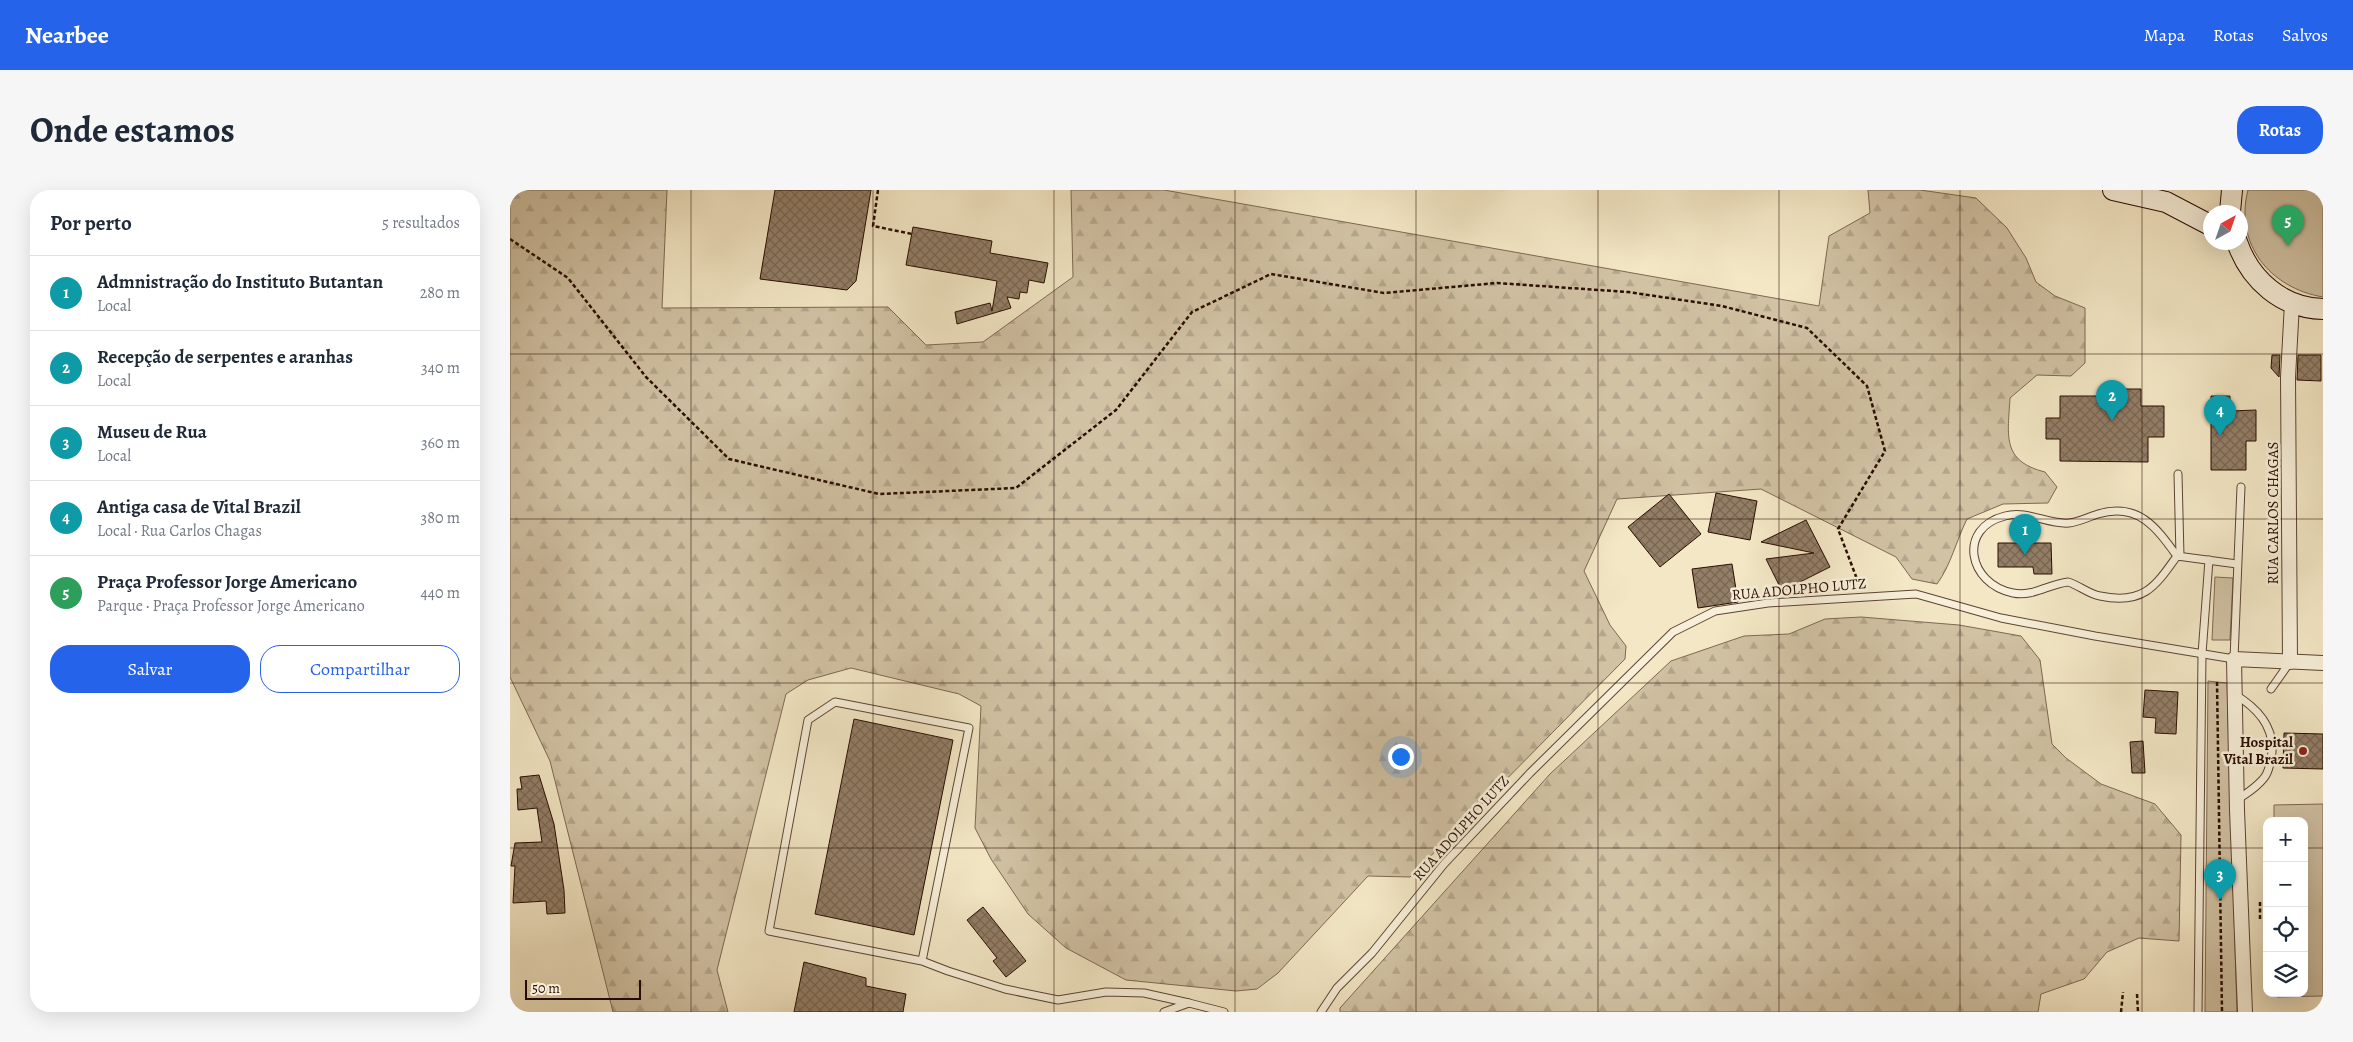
<!DOCTYPE html>
<html lang="pt">
<head>
<meta charset="utf-8">
<style>
	body { margin:0; font-family:Alegreya,serif; background:#f6f6f7; color:#1f2937 }
	.controls { position:absolute; right:15px; bottom:15px; display:grid; overflow:hidden; border-radius:10px; box-shadow:0 5px 20px #0002 }
	.controls button { width:45px; height:45px; display:grid; place-items:center; padding:0; border:0; border-bottom:1px solid #e0e1e3; background:#fff; color:#1f2937; font:25px sans-serif }
	.compass { position:absolute; left:1693px; top:15px; width:45px; height:45px; border-radius:50%; background:#fff; box-shadow:0 5px 20px #0002; rotate:40deg }
	.scale { position:absolute; left:15px; bottom:12px; width:116px; box-sizing:border-box; padding-left:5px; border:2px solid #2a0d02; border-top:0; font-size:14px; line-height:18px; white-space:nowrap; color:#2a0d02; -webkit-text-stroke:4px #f7efd9; paint-order:stroke }
	.you { position:absolute; left:890px; top:566px; width:18px; height:18px; margin:-12px; border:4px solid #fff; border-radius:50%; background:#1a73e8; box-shadow:0 0 0 8px #1a73e833 }
	.badge { display:grid; place-items:center; width:32px; height:32px; border-radius:50%; background:#2563eb; color:#fff; font-size:16px; font-weight:700 }
	.pin { position:absolute; translate:-50% -41px; filter:drop-shadow(0 1px 2px #0008) }
	.pin::after { content:''; position:absolute; top:26px; width:18px; height:15px; background:inherit; clip-path:polygon(0 0,100% 0,50% 100%) }
	.list { margin:0; padding:0; list-style:none }
	h2 { display:flex; justify-content:space-between; align-items:center; height:65px; margin:0; padding:0 20px; font-size:21px }
	h2 small { font-size:16px; font-weight:400; color:#747a83 }
	.list li { display:grid; grid-template-columns:32px 1fr auto; gap:15px; align-items:center; box-sizing:border-box; height:75px; padding:0 20px; border-top:1px solid #e0e1e3 }
	.list b { display:block; font-size:19px; white-space:nowrap }
	.list p { margin:0; font-size:16px; white-space:nowrap; color:#747a83 }
	.list em { font-size:16px; font-style:normal; color:#747a83 }
	.actions { display:flex; gap:10px; padding:15px 20px }
	.actions a { flex:1; padding:11px 0; border:1px solid #2563eb; border-radius:20px; text-align:center; font-size:18px; color:#2563eb }
	.actions .main { background:#2563eb; color:#fff }
	.icon { flex:none; width:28px; height:28px; fill:none; stroke:currentColor; stroke-width:2; stroke-linecap:round; stroke-linejoin:round }
	.map { position:relative; flex:none; width:1813px; height:822px; overflow:hidden; border-radius:20px }
	header { display:flex; align-items:center; gap:30px; box-sizing:border-box; height:70px; padding:0 25px; background:#2563eb; color:#fff }
	header strong { font-size:24px }
	nav { display:flex; gap:28px; margin-inline-start:auto; font-size:18px }
	.intro { display:flex; align-items:center; justify-content:space-between; box-sizing:border-box; height:120px; padding:0 30px }
	h1 { margin:0; font-size:35px }
	.button { padding:12px 22px; border-radius:20px; background:#2563eb; color:#fff; font-size:18px; font-weight:700 }
	main { display:flex; gap:30px; padding:0 30px }
	aside { flex:1; background:#fff; border-radius:20px; box-shadow:0 5px 20px #0002 }
	.map>svg:first-child { display:block }
	.green { fill:#d1c2a4; stroke:#7e6853 }
	.forest { fill:url(#forest-firs); stroke:#7e6853 }
	.building { fill:url(#building-cross-hatch); stroke:#2a0d02 }
	.lines { fill:none; stroke-linecap:round; stroke-linejoin:round }
	.service-casing { stroke:#5c4433; stroke-width:9 }
	.minor-casing { stroke:#5c4433; stroke-width:16 }
	.secondary-casing { stroke:#2a0d02; stroke-width:22 }
	.path { stroke:#2a0d02; stroke-width:2.5; stroke-dasharray:4 2.5; stroke-linecap:butt }
	.service { stroke:#f7efd9; stroke-width:7 }
	.minor { stroke:#f7efd9; stroke-width:14 }
	.secondary { stroke:#f7efd9; stroke-width:20 }
	.grid { fill:none; stroke:#2a0d02; stroke-width:1; stroke-opacity:0.55 }
	.poi-dot { fill:#8f2418; stroke:#f7efd9; stroke-width:2 }
	.labels { text-anchor:middle; dominant-baseline:central; stroke-width:5; stroke-linejoin:round; paint-order:stroke }
	.street-label { font-size:15px; fill:#2a0d02; stroke:#f7efd9 }
	.poi-label { font-size:15px; font-weight:bold; fill:#2a0d02; stroke:#f7efd9; text-anchor:end }
</style>
</head>
<body>
<header>
<strong>Nearbee</strong>
<nav><a>Mapa</a><a>Rotas</a><a>Salvos</a></nav>
</header>
<div class="intro"><h1>Onde estamos</h1><a class="button">Rotas</a></div>
<main>
<aside>
<h2>Por perto<small>5 resultados</small></h2>
<ul class="list">
<li><span class="badge" style="background:#0f9aa8">1</span><div><b>Admnistração do Instituto Butantan</b><p>Local</p></div><em>280 m</em></li>
<li><span class="badge" style="background:#0f9aa8">2</span><div><b>Recepção de serpentes e aranhas</b><p>Local</p></div><em>340 m</em></li>
<li><span class="badge" style="background:#0f9aa8">3</span><div><b>Museu de Rua</b><p>Local</p></div><em>360 m</em></li>
<li><span class="badge" style="background:#0f9aa8">4</span><div><b>Antiga casa de Vital Brazil</b><p>Local · Rua Carlos Chagas</p></div><em>380 m</em></li>
<li><span class="badge" style="background:#2e9e5b">5</span><div><b>Praça Professor Jorge Americano</b><p>Parque · Praça Professor Jorge Americano</p></div><em>440 m</em></li>
</ul>
<div class="actions"><a class="main">Salvar</a><a>Compartilhar</a></div>
</aside>
<div class="map">
<svg width="1813" height="822" viewBox="0 0 1813 822">
	<defs>
		<pattern id="forest-firs" width="22" height="20" patternUnits="userSpaceOnUse" patternTransform="scale(1.25)"><rect width="22" height="20" fill="#d1c2a4"/><path d="M5 1l3.5 6h-7zM16 11l3.5 6h-7z" fill="#b4a68c"/></pattern>
		<pattern id="building-cross-hatch" width="8" height="8" patternUnits="userSpaceOnUse" patternTransform="scale(1.25)"><rect width="8" height="8" fill="#937e67"/><path d="M0 0l8 8M0 8l8-8" fill="none" stroke="#786653"/></pattern>
	</defs>
	<rect width="100%" height="100%" fill="#f3e7c5"/>
	<filter id="stains"><feTurbulence type="fractalNoise" baseFrequency=".004" numOctaves="4"/><feColorMatrix values="0 0 0 0 .2 0 0 0 0 .09 0 0 0 0 .02 0 0 0 .5 -.17"/></filter>
	<radialGradient id="worn" r=".72"><stop offset=".6" stop-color="#630" stop-opacity="0"/><stop offset="1" stop-color="#630" stop-opacity=".3"/></radialGradient>
	<!-- green -->
	<g class="green">
		<path d="M1738 0H1813V107C1760 98 1724 54 1738 0Z"/>
		<path d="M1705 387 1723 388 1720 450H1702Z"/>
		<path d="M1698 491 1717 493 1727 822H1695Z"/>
		<path d="M1813 614V806L1767 807V803H1794V631H1764V615Z"/>
	</g>
	<!-- forest -->
	<g class="forest">
		<path d="M0 0H157L152 118 378 117 416 155 473 152 563 87 561 0H654L1309 116 1319 46 1360 23 1358 0H1410L1466 8 1497 38 1516 68 1526 92 1545 106 1575 118V173L1561 186 1527 185 1500 208C1498 245 1491 271 1535 282L1547 297 1538 313 1493 314 1457 329C1446 351 1441 375 1427 394L1402 389 1386 367 1251 299 1107 309 1074 381 1100 435 1116 456 1115 469 900 687 858 686 768 783 747 799 726 801 616 790 556 758 518 724 481 669 465 638 471 516 449 504 341 478 298 490 276 504 207 780 218 822H103L40 571 0 487Z"/>
		<path d="M1351 427 1449 435 1511 446 1530 470 1542 554 1556 568 1591 594 1645 614 1671 645 1669 751 1629 748 1597 762 1574 789 1531 804 1528 822H830V818L1040 584 1161 471 1234 446 1279 444 1315 429Z"/>
	</g>
	<!-- building -->
	<g class="building">
		<path d="M265 0H361L346 91 337 100 250 89Z"/>
		<path d="M403 37 482 51 480 63 538 73 534 93 519 90 517 103 510 102 509 109 497 107 501 118 447 134 445 122 480 113 482 121 487 91 396 75Z"/>
		<path d="M1762 165H1770L1769 187 1761 178Z"/>
		<path d="M1788 165H1811V191L1787 190Z"/>
		<path d="M1601 199H1631V216H1654V247H1638V272L1550 271V249H1536V228H1550V206H1601Z"/>
		<path d="M1701 206H1720V221L1746 220V251H1736V280H1701Z"/>
		<path d="M1206 303 1247 311 1240 350 1198 342Z"/>
		<path d="M1159 304 1191 344 1150 377 1118 337Z"/>
		<path d="M1296 330 1320 377 1272 401 1256 369 1304 363 1251 352Z"/>
		<path d="M1488 353H1541L1542 384H1524L1523 377H1488Z"/>
		<path d="M1222 374 1228 412 1188 418 1182 379Z"/>
		<path d="M1635 500 1668 502 1666 544 1645 543 1646 528 1633 527Z"/>
		<path d="M344 529 443 550 404 745 305 724Z"/>
		<path d="M1774 543 1813 544V579L1773 578Z"/>
		<path d="M1633 551 1635 583H1622L1620 552Z"/>
		<path d="M29 585 44 634 54 700 55 723 37 724 36 711 3 713 5 676H1L5 653 32 652 27 618 8 620 7 599H12L10 587Z"/>
		<path d="M473 717 516 771 496 787 483 771 487 768 457 730Z"/>
		<path d="M294 772 356 788V796L396 804 393 822H284Z"/>
	</g>
	<g class="lines">
		<!-- service casing -->
		<g class="service-casing">
			<g id="service">
				<path d="M1668 284 1670 366"/>
				<path d="M1667 366C1645 397 1633 415 1590 406 1578 404 1569 395 1558 392 1539 394 1523 407 1503 403 1458 394 1447 338 1495 326 1518 320 1538 335 1559 333 1569 332 1578 327 1588 324 1628 312 1646 337 1667 366L1727 374"/>
				<path d="M1761 499 1780 472"/>
				<path d="M1724 504C1746 517 1764 535 1762 562 1761 570 1760 578 1756 585 1750 595 1737 603 1727 610"/>
				<path d="M412 771 259 741 298 530 325 512 459 538 412 771 438 781 495 799 548 810 596 802 634 803 679 813"/>
				<path d="M654 822 679 813 714 822"/>
				<path d="M811 822 827 798 862 763 934 674 1020 583 1163 442 1205 421 1258 413 1406 404 1491 428 1585 446 1724 469 1731 297"/>
				<path d="M1688 822 1692 464 1699 370"/>
			</g>
		</g>
		<!-- minor casing -->
		<g class="minor-casing">
			<g id="minor">
				<path d="M1780 472 1778 187 1782 113"/>
				<path d="M1735 822 1727 620 1724 469 1813 473"/>
			</g>
		</g>
		<!-- secondary casing -->
		<g class="secondary-casing">
			<g id="secondary">
				<path d="M1603 0 1656 12 1700 35"/>
				<path d="M1720 22 1722 0"/>
				<path d="M1727 52C1740 90 1772 118 1813 119"/>
			</g>
		</g>
		<!-- path -->
		<g class="path">
			<path d="M368 0 363 36 402 44"/>
			<path d="M0 49 58 88 136 187 219 269 369 304 506 298 606 220 682 122 761 84 874 103 987 93 1118 102 1212 116 1297 138 1357 196 1375 261 1328 339 1350 397"/>
			<path d="M1707 492 1712 822"/>
			<path d="M1750 712V729"/>
			<path d="M1627 804 1628 822"/>
			<path d="M1611 822 1613 802"/>
		</g>
		<!-- service -->
		<use href="#service" class="service"/>
		<!-- minor -->
		<use href="#minor" class="minor"/>
		<!-- secondary -->
		<use href="#secondary" class="secondary"/>
	</g>
	<!-- grid -->
	<path class="grid" d="M181 0V822M363 0V822M544 0V822M725 0V822M906 0V822M1088 0V822M1269 0V822M1450 0V822M1632 0V822M0 164H1813M0 329H1813M0 493H1813M0 658H1757M1794 658H1813"/>
	<!-- markers -->
	<circle class="poi-dot" cx="1793" cy="561" r="5"/>
	<g class="labels">
		<!-- street labels -->
		<g class="street-label">
			<text transform="translate(1763 323) rotate(-90)">RUA CARLOS CHAGAS</text>
			<text transform="translate(1289 399) rotate(-5)">RUA ADOLPHO LUTZ</text>
			<text transform="translate(951 638) rotate(-48)">RUA ADOLPHO LUTZ</text>
		</g>
		<!-- poi labels -->
		<g class="poi-label">
			<text x="1783" y="552">Hospital<tspan x="1783" dy="17">Vital Brazil</tspan></text>
		</g>
	</g>
	<rect width="100%" height="100%" filter="url(#stains)"/>
	<rect width="100%" height="100%" fill="url(#worn)"/>
</svg>
<div class="controls">
<button>+</button>
<button>−</button>
<button><svg class="icon" aria-label="locate" viewBox="0 0 24 24"><circle cx="12" cy="12" r="6"/><path d="M12 2v4M12 18v4M2 12h4M18 12h4"/></svg></button>
<button><svg class="icon" aria-label="layers" viewBox="0 0 24 24"><path d="M12 4l9 5-9 5-9-5zM3 14l9 5 9-5"/></svg></button>
</div>
<svg class="compass" viewBox="-18 -18 36 36"><path d="M0-13l5 13h-10z" fill="#e53935"/><path d="M0 13l5-13h-10z" fill="#747a83"/></svg>
<div class="scale">50 m</div>
<div class="you"></div>
<div class="pin badge" style="left:1515px;top:365px;background:#0f9aa8">1</div>
<div class="pin badge" style="left:1602px;top:231px;background:#0f9aa8">2</div>
<div class="pin badge" style="left:1710px;top:710px;background:#0f9aa8">3</div>
<div class="pin badge" style="left:1710px;top:246px;background:#0f9aa8">4</div>
<div class="pin badge" style="left:1778px;top:56px;background:#2e9e5b">5</div>
</div>
</main>
</body>
</html>
